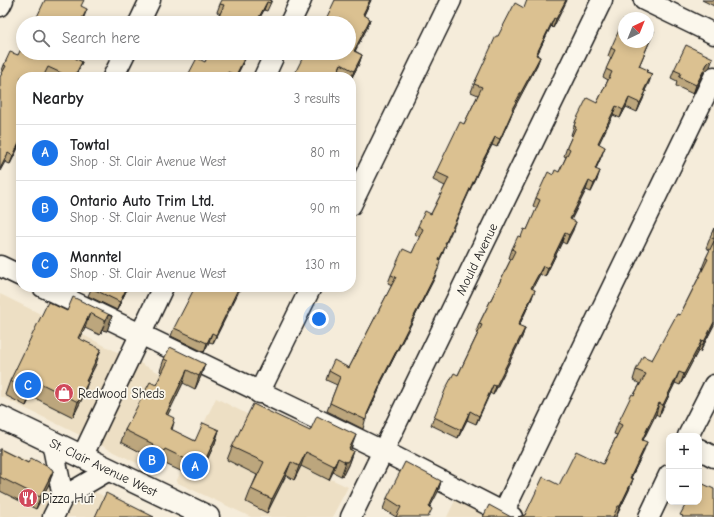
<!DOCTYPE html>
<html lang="en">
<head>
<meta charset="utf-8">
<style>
	body { margin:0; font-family:"Comic Neue",sans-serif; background:#f6f6f6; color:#202124 }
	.controls { position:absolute; right:12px; bottom:12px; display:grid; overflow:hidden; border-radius:8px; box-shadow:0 2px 10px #0003 }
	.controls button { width:36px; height:36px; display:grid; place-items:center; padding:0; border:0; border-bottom:1px solid #e0e0e0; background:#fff; color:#202124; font:20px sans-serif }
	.compass { position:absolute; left:618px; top:12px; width:36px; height:36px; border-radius:50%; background:#fff; box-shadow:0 2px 10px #0003; rotate:43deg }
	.you { position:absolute; left:319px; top:319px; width:14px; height:14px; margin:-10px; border:3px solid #fff; border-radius:50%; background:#1a73e8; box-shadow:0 0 0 6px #1a73e833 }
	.badge { display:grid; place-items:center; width:26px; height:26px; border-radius:50%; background:#1a73e8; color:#fff; font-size:13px; font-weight:700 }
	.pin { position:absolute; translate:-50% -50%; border:2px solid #fff; box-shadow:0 1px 4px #0006 }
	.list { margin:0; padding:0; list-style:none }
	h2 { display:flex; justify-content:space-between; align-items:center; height:52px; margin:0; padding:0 16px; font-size:17px }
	h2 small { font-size:13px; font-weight:400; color:#757577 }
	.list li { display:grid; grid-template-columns:26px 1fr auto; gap:12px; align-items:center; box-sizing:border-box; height:56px; padding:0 16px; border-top:1px solid #e0e0e0 }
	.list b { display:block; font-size:15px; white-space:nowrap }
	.list p { margin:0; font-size:13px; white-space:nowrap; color:#757577 }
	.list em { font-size:13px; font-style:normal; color:#757577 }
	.icon { flex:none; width:22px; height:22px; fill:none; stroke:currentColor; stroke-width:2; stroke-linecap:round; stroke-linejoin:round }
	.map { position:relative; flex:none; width:714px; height:517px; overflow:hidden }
	.search { position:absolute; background:#fff; box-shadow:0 2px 10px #0003; left:16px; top:16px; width:340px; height:44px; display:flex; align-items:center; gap:10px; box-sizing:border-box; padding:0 14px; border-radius:22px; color:#757577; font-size:15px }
	.panel { position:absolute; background:#fff; box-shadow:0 2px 10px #0003; left:16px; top:72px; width:340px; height:220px; border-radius:16px }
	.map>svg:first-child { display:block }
	.built { fill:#eddfc4 }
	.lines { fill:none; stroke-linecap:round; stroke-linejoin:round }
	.minor-casing { stroke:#1c1c1c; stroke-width:23 }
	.major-casing { stroke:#1c1c1c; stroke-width:25 }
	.minor { stroke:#fbf7ec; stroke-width:20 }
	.major { stroke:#fbf7ec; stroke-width:22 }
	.wall { fill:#bca67d; stroke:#1c1c1c }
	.shaded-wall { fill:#998766; stroke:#1c1c1c }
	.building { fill:#dbc191; stroke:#1c1c1c }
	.labels { text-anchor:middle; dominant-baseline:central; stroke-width:3.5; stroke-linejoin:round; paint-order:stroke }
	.street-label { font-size:13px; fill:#1c1c1c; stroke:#fbf7ec }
	.poi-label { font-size:13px; fill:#1c1c1c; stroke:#fbf7ec; text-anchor:start }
</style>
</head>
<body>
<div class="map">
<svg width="714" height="517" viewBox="0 0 714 517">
	<rect width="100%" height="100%" fill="#f5ecda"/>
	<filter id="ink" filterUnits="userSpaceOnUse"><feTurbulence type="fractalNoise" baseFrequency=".025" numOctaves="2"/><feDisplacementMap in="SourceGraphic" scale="8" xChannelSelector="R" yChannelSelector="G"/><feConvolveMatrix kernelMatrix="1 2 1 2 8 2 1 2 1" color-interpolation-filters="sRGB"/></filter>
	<g filter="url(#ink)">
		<!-- built -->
		<g class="built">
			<path d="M0 294 182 384 143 466 0 396Z"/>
			<path d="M216 398 312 448 305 467 348 487 332 517H251L176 482Z"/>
			<path d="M0 448 46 469 148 517H0Z"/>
			<path d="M465 480 537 517H447Z"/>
		</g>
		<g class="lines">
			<!-- minor casing -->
			<g class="minor-casing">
				<g id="minor">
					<path d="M644 0 714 34"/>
					<path d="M0 6 3 0"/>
					<path d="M139 23 150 0"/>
					<path d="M290 23 301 0"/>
					<path d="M113 77 125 53"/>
					<path d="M264 77 275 53"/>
					<path d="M351 205 451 0"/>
					<path d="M0 266 21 276"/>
					<path d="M43 287 393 456 512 517"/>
					<path d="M259 393 311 287"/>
					<path d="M688 436 714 385"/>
					<path d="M52 442 63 497"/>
					<path d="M699 449 714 457"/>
					<path d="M82 457 163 287"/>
					<path d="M503 513 714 77"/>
					<path d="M53 517 63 497 109 470"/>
					<path id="s1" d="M351 517 602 0"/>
					<path d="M649 517 669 475"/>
				</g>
			</g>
			<!-- major casing -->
			<g class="major-casing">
				<g id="major">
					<path id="s2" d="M0 417 208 517"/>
				</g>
			</g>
			<!-- minor -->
			<use href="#minor" class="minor"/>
			<!-- major -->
			<use href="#major" class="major"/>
		</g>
		<!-- wall -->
		<g class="wall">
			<path d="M272 0 267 11 264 10 257 23H216L220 14 217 12 220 4Z"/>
			<path d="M335 0H371L364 15 370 19 367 28 355 51 362 55 359 64 351 79V77H346L338 73 336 77H293L349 53Z"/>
			<path d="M567 0 553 28 551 26 537 55 540 57 537 65 513 110 510 118 497 147 492 145 479 170 445 244 443 253 439 261 435 277 381 383 378 392 366 417 363 429 327 411 337 385 326 380 329 371 349 368 392 285 388 283 391 275 412 253 420 237 415 234 418 226 431 214 445 186 433 180 436 172 464 124 478 95 471 92 474 84 498 36 524 8Z"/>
			<path d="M702 0H714V6Z"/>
			<path d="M649 29 654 31 639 66 647 72 652 74 645 90 643 99 637 112 626 107 620 118 613 115 598 144 602 155 596 169 597 180 591 192 586 190 571 220 573 230 566 244 562 242 545 277 540 274 532 289V298L519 326 525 328 522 337 493 395 490 393 476 424 467 420 458 438 431 425 434 417 458 375 478 333 476 332 479 324 511 259 509 258 512 249 527 230 537 208 533 206 536 198 553 175 559 172 566 157 564 156 567 147 572 136 571 135 576 120 597 103 608 80 603 77 611 58 608 56 611 48Z"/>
			<path d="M23 53H79L76 59 82 62 75 77H48L45 76 21 77V147L19 146 10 164 5 162 2 74 1 73 4 65 18 55Z"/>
			<path d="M248 53 236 77H187L205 62Z"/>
			<path d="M710 67 704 72 693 94 676 86 677 81 671 78 674 70Z"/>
			<path d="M714 228V325L700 352 698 351 680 385 675 383 659 416 656 414 643 440V453L631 478 633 479 629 490 616 517 614 516V517H518L525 515 559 485 603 464 617 435 614 434 618 423 640 384 633 380 636 370 652 360 680 315 703 269 702 268 706 258 710 250 706 248Z"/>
			<path d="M92 287H128L117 310 88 296Z"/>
			<path d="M241 287 213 343 209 342 204 352 171 336 174 328Z"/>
			<path d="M67 311 112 316 107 331 102 330 100 335 85 328 80 339 96 364 87 382 83 397 73 417 31 396 26 406 5 395 10 381Z"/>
			<path d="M164 359 205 364 201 376 195 389 183 383 167 415 174 422 172 430 195 441 219 430 215 443 198 479 161 462 160 464 147 458 148 456 121 442 125 430 156 385 162 373 160 371Z"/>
			<path d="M310 431 353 451 348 465 343 475 341 476 333 472 329 480 301 466 294 480 286 475 267 513 246 502 251 489 257 475 227 460 232 447Z"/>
			<path d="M0 449 28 463 53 471 49 484 36 509 0 491Z"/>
			<path d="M441 481 438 492 396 517 383 509 387 498Z"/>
		</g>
		<!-- shaded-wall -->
		<g class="shaded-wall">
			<path d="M370 0H371L360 23 363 14Z"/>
			<path d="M566 0H567L553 28 556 19Z"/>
			<path d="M267 2 264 10 257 23H256Z"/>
			<path d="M87 9 84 17 81 23H80Z"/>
			<path d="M554 18 551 26 533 63 536 55Z"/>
			<path d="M370 19 367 28 351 59 354 51Z"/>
			<path d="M654 31 650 40 635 74 639 66Z"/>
			<path d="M247 53H248L236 77H235Z"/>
			<path d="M362 55 359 64 351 79 354 71Z"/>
			<path d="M540 57 537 65 509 118 512 109Z"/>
			<path d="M713 58 710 67 704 72 693 94 696 85 707 64Z"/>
			<path d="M82 62 75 77H74Z"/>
			<path d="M341 64 336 77H335Z"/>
			<path d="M652 74 649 83 641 98 644 90Z"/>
			<path d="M646 91 643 99 637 112 640 103Z"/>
			<path d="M629 98 626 107 620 118 623 110Z"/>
			<path d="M616 106 613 115 595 152 598 143Z"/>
			<path d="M513 110 510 118 497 147 500 139Z"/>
			<path d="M495 137 492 145 479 170 442 253 445 244 482 162Z"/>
			<path d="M21 139 19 146 10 164 13 156Z"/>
			<path d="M605 147 602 155 592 177 595 169Z"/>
			<path d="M8 153 5 162 0 171V169Z"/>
			<path d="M600 171 597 180 591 192 594 184Z"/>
			<path d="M589 181 586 190 567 228 570 219Z"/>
			<path d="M576 222 573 230 566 244 569 235Z"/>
			<path d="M565 233 562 242 545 277 548 268Z"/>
			<path d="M446 245 443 253 436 268 439 260Z"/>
			<path d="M543 266 540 274 528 297 531 288Z"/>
			<path d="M438 269 435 277 377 391 380 383Z"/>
			<path d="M127 287H128L117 310 120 302Z"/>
			<path d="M239 287H241L213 343 216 335Z"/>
			<path d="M535 290 532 298 515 334 518 325Z"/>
			<path d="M90 313 85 328 73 353 78 338Z"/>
			<path d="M108 315 112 316 107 331 102 330 100 335Z"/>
			<path d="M714 322V325L700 352 704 342Z"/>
			<path d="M525 328 522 337 493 395 496 386Z"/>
			<path d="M212 333 209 342 204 352 207 343Z"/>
			<path d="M702 340 698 351 680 385 684 374Z"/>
			<path d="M101 349 96 364 80 396 86 381Z"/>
			<path d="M205 364 201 376 195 389 199 376Z"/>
			<path d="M187 370 183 383 162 427 166 414Z"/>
			<path d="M679 372 675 383 659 416 663 405Z"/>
			<path d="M36 381 31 396 26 406 31 391Z"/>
			<path d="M88 382 83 397 73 417 78 402Z"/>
			<path d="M381 383 378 392 365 420 367 414Z"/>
			<path d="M493 385 490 393 476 424 479 416Z"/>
			<path d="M659 403 656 414 638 450 642 440Z"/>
			<path d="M470 411 467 420 458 438 461 430Z"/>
			<path d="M219 430 215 443 198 479 202 467Z"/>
			<path d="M356 435 351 449 344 463 349 449Z"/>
			<path d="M647 442 643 453 626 488 630 478Z"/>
			<path d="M353 451 348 465 343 475 341 476 346 462Z"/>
			<path d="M306 452 301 466 294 480 299 466Z"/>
			<path d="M338 458 333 472 329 480 334 466Z"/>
			<path d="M291 462 286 475 267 513 272 499Z"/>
			<path d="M53 471 49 484 36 509 40 497Z"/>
			<path d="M633 479 629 490 616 517 620 506Z"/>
			<path d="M441 481 438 492 425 517 429 507Z"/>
		</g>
		<!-- building -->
		<g class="building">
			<path d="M45 0H84L81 6 87 9 80 23H34Z"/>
			<path d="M222 0H271L270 3 267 2 256 23H216L224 5 220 4Z"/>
			<path d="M335 0H370L363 14 370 19 354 51 362 55 354 71 341 64 335 77H293L305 53H349V23H324Z"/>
			<path d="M527 0H566L556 19 554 18 536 55 540 57 512 109 513 110 500 139 495 137 482 162 445 244 446 245 439 260 440 262 438 269 380 383H381L367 414 366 420 330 403 340 377 329 371 334 360 349 368 396 277 391 275 403 249 412 253 423 229 418 226 425 211 431 214 449 178 436 172 460 122 464 124 482 87 474 84 496 36H498L515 3 524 8Z"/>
			<path d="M624 19V42H648V25L650 26 649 29 654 31 639 66 648 70 646 72 652 74 644 90 646 91 640 103 629 98 623 110 616 106 598 143 605 147 595 169 600 171 594 184 589 181 570 219 576 222 569 235 565 233 548 268 543 266 531 288 535 290 518 325 525 328 496 386 493 385 479 416 470 411 461 430 434 417 446 388 454 373 458 375 482 325 479 324 515 251 512 249 518 236 521 237 524 229 527 230 540 200 536 198 548 172 553 175 555 170 559 172 570 149 567 147 576 127 574 126 576 120 587 98 597 103 612 72 606 69 615 50 611 48Z"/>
			<path d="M23 45V53H78L75 58 82 62 74 77H70L48 67 43 77H21V139L13 156 8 153 0 169V77L6 66 4 65 10 52 18 55Z"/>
			<path d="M686 45 713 58 707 64 696 85 679 77 681 73 674 70Z"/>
			<path d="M209 53H247L236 75 228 72 226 77H187L197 58 205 62Z"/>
			<path d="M714 228V239L710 237Z"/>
			<path d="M714 241V322L704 342 702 340 684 374 679 372 663 405 659 403 642 440 647 442 630 478 633 479 620 506H618L613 517H518L525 515 543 477 559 485 576 451 603 464 622 425 618 423 632 394 634 395 646 374 636 370 643 356 652 360 677 314 680 315 708 259 706 258Z"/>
			<path d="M92 287H127L120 302 91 288Z"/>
			<path d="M195 287H239L216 335 212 333 207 343 174 328Z"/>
			<path d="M73 297 112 316 108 315 105 321 90 313 78 338 101 349 86 381 88 382 78 402 36 381 31 391 10 381 48 302 67 311Z"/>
			<path d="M170 347 205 364 199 376 187 370 166 414 174 418 173 421 174 422 171 429 195 441 203 423 219 430 202 467 165 449 164 451 152 446 153 444 125 430 150 382 156 385 168 361 164 359Z"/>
			<path d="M253 404 310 431 317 416 356 435 349 449 353 451 348 461 346 462 338 458 334 466 306 452 299 466 291 462 272 499 251 489 264 462 232 447Z"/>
			<path d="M0 449 28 463 31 458 52 469 53 471 40 497 0 477Z"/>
			<path d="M405 462 441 481 429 507 432 509 428 517H396L401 507 387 498Z"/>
			<path d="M699 482 714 489V517H682L683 516 680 515 687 502H699Z"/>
			<path d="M106 493 154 517H95Z"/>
			<path d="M489 505 511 517H514H483Z"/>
		</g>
	</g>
	<!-- icons -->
	<defs>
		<g id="shop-disc" transform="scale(1)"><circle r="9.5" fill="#d1495b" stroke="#fbf7ec"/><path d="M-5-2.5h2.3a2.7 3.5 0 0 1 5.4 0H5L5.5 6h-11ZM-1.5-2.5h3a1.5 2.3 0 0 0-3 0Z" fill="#fff"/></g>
		<g id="restaurant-disc" transform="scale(1)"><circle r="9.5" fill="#d1495b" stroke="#fbf7ec"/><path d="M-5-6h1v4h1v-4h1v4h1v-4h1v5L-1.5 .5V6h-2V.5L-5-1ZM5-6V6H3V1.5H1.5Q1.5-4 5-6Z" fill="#fff"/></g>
	</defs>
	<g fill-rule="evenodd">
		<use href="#shop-disc" x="64" y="393"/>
		<use href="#restaurant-disc" x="28" y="498"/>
	</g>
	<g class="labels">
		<!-- street labels -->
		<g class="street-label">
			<text stroke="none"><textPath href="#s1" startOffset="287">Mould Avenue</textPath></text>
			<text stroke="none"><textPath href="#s2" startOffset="115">St. Clair Avenue West</textPath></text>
		</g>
		<!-- poi labels -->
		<g class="poi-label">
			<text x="78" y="393">Redwood Sheds</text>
			<text x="42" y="498">Pizza Hut</text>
		</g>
	</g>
</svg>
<div class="controls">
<button>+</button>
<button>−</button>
</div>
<svg class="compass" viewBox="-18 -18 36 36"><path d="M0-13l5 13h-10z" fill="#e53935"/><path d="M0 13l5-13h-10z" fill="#757577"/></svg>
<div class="you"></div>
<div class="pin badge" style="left:195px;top:466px">A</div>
<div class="pin badge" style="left:152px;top:460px">B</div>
<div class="pin badge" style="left:28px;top:385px">C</div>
<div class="search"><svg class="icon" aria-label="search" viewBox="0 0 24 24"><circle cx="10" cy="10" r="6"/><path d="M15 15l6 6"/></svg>Search here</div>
<section class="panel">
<h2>Nearby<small>3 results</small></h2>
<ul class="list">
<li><span class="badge">A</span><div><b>Towtal</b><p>Shop · St. Clair Avenue West</p></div><em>80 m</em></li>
<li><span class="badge">B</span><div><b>Ontario Auto Trim Ltd.</b><p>Shop · St. Clair Avenue West</p></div><em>90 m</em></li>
<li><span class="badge">C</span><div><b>Manntel</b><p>Shop · St. Clair Avenue West</p></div><em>130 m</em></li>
</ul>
</section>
</div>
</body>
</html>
